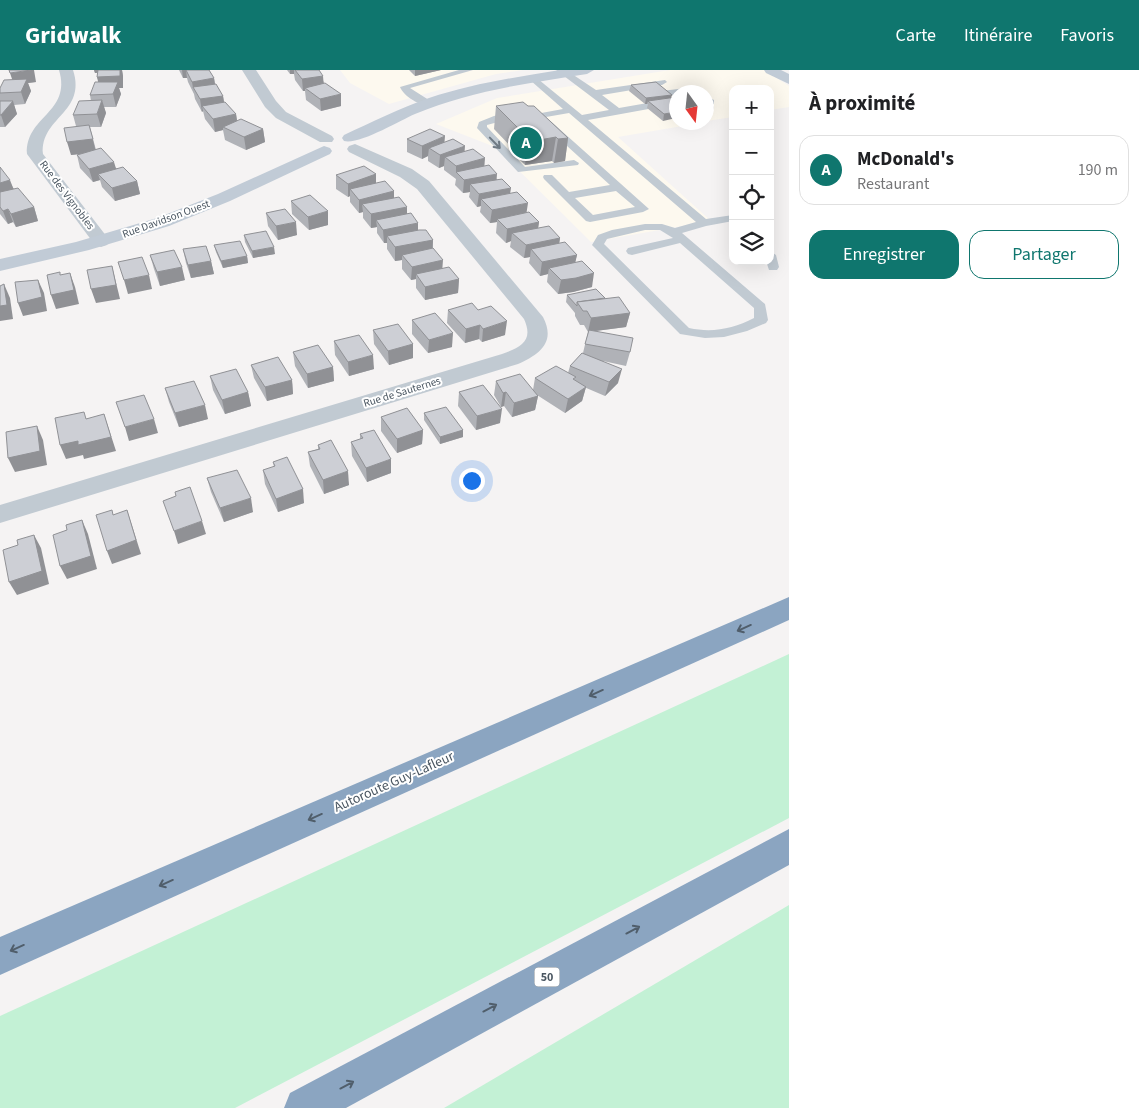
<!DOCTYPE html>
<html lang="fr">
<head>
<meta charset="utf-8">
<style>
	body { margin:0; font-family:"Source Sans 3",sans-serif; background:#f2f2f2; color:#202124 }
	.controls { position:absolute; right:15px; top:15px; display:grid; overflow:hidden; border-radius:10px; box-shadow:0 5px 20px #0002 }
	.controls button { width:45px; height:45px; display:grid; place-items:center; padding:0; border:0; border-bottom:1px solid #e0e0e0; background:#fff; color:#202124; font:25px sans-serif }
	.compass { position:absolute; left:669px; top:15px; width:45px; height:45px; border-radius:50%; background:#fff; box-shadow:0 5px 20px #0002; rotate:165deg }
	.you { position:absolute; left:471px; top:410px; width:18px; height:18px; margin:-12px; border:4px solid #fff; border-radius:50%; background:#1a73e8; box-shadow:0 0 0 8px #1a73e833 }
	.badge { display:grid; place-items:center; width:32px; height:32px; border-radius:50%; background:#0f766e; color:#fff; font-size:16px; font-weight:700 }
	.pin { position:absolute; translate:-50% -50%; border:2px solid #fff; box-shadow:0 1px 5px #0006 }
	.list { margin:0; padding:0; list-style:none }
	h2 { display:flex; justify-content:space-between; align-items:center; height:65px; margin:0; padding:0 20px; font-size:21px }
	h2 small { font-size:16px; font-weight:400; color:#757577 }
	.list li { display:grid; grid-template-columns:32px 1fr auto; gap:15px; align-items:center; box-sizing:border-box; height:70px; margin:0 10px 10px; padding:0 10px; border:1px solid #e0e0e0; border-radius:15px }
	.list b { display:block; font-size:19px; white-space:nowrap }
	.list p { margin:0; font-size:16px; white-space:nowrap; color:#757577 }
	.list em { font-size:16px; font-style:normal; color:#757577 }
	.actions { display:flex; gap:10px; padding:15px 20px }
	.actions a { flex:1; padding:11px 0; border:1px solid #0f766e; border-radius:15px; text-align:center; font-size:18px; color:#0f766e }
	.actions .main { background:#0f766e; color:#fff }
	.icon { flex:none; width:28px; height:28px; fill:none; stroke:currentColor; stroke-width:2; stroke-linecap:round; stroke-linejoin:round }
	.map { position:relative; flex:none; width:789px; height:1038px; overflow:hidden }
	header { display:flex; align-items:center; gap:30px; box-sizing:border-box; height:70px; padding:0 25px; background:#0f766e; color:#fff }
	header strong { font-size:24px }
	nav { display:flex; gap:28px; margin-inline-start:auto; font-size:18px }
	main { display:flex }
	aside { flex:1; background:#fff }
	.map>svg:first-child { display:block }
	.commercial { fill:#fdf9ef }
	.green { fill:#c3f1d5 }
	.lines { fill:none; stroke-linecap:round; stroke-linejoin:round }
	.lane { fill:#c1cad2; fill-rule:evenodd }
	.street { fill:#c1cad2; fill-rule:evenodd }
	.secondary { fill:#c1cbd6; fill-rule:evenodd }
	.highway { fill:#8ba5c1; fill-rule:evenodd }
	.wall { fill:#b0b2b7 }
	.shaded-wall { fill:#909195 }
	.building { fill:#cdcfd5; stroke:#909195 }
	.oneway { stroke:#6e7983 }
	.oneway2 { stroke:#505e6b }
	.labels { text-anchor:middle; dominant-baseline:central; stroke-width:4; stroke-linejoin:round; paint-order:stroke }
	.far-street-label { font-size:11px; fill:#4a5661; stroke:#fff }
	.shield { fill:#fff; stroke:#808990; stroke-width:1 }
	.shield-label { font-size:12px; font-weight:bold; fill:#4a5661 }
	.street-label { font-size:14px; fill:#4a5661; stroke:#fff }
</style>
</head>
<body>
<header>
<strong>Gridwalk</strong>
<nav><a>Carte</a><a>Itinéraire</a><a>Favoris</a></nav>
</header>
<main>
<div class="map">
<svg width="789" height="1038" viewBox="0 0 789 1038">
	<rect width="100%" height="100%" fill="#f5f3f3"/>
	<!-- commercial -->
	<g class="commercial">
		<path d="M340 0H523L496 4 389 34 350 13Z"/>
		<path d="M670 0H764L789 16V37L770 40V19H733V47L707 51 706 22H676V52L700 53 618 67 711 151 591 172 495 77 436 54 497 28Z"/>
	</g>
	<!-- green -->
	<g class="green">
		<path d="M789 584V748L235 1038H0V946Z"/>
		<path d="M789 835V1038H444Z"/>
	</g>
	<g class="lines">
		<!-- lane -->
		<g class="lane">
			<path d="M459 0H473L410 18 432 32V36C422 37 404 27 400 17Z"/>
			<path d="M556 0H566L596 20 665 10 667 12 662 15 602 25 619 38 676 28V34L588 50 706 149 733 145V151L706 156 682 163 765 234 768 250 766 253 747 261 724 267 705 268 680 264 594 177 592 175 598 165 612 160 645 154H662L675 158 696 152 569 43 546 47 649 139 643 142 590 152 586 151 544 109 543 107 544 105H552L569 122 610 115 534 46 536 44 563 39 530 10V6L533 5 582 45 609 40ZM616 121 635 137 593 145 575 128ZM645 160H660L673 168 628 178 626 181 628 184 632 185 680 173 754 238V248C733 259 712 263 689 258L604 174 607 169Z"/>
			<path d="M694 17 702 22H676V25L662 27 657 24 662 21Z"/>
			<path d="M706 26 714 30V34L706 33Z"/>
			<path d="M517 41 522 44 520 46 487 55V57L525 97 574 90 579 93 578 95 518 102 477 58 479 52 494 46Z"/>
			<path d="M770 181 776 185 779 197 777 200H769L766 191H770Z"/>
		</g>
		<!-- street -->
		<g class="street">
			<path d="M59 0H73C87 43 40 47 43 84L107 167 110 171 107 175 101 177 95 175 27 84C25 46 72 43 59 0Z"/>
			<path d="M242 0H256L276 31 286 42 332 66 334 69 332 72H320L276 48 265 37Z"/>
			<path d="M355 74 412 99 429 111 543 247C556 272 540 284 518 294L0 453V435L502 284C521 277 534 271 524 249L417 119 400 107 349 82 347 79 349 76Z"/>
		</g>
		<!-- secondary -->
		<g class="secondary">
			<path d="M560 0H594L587 4C529 13 470 21 415 44 399 51 359 75 344 71L342 68 344 65C372 52 400 38 429 28 471 14 516 7 560 0Z"/>
			<path d="M764 0H781L789 4V14L766 3Z"/>
			<path d="M324 76 330 78 332 81 330 84 230 131 169 156 89 180 0 201V189L76 172 157 148 218 124Z"/>
		</g>
		<!-- highway -->
		<g class="highway">
			<path d="M789 527V550L0 905V867Z"/>
			<path d="M789 759V795L346 1038H284L290 1023Z"/>
		</g>
	</g>
	<!-- wall -->
	<g class="wall">
		<path d="M94 0H122L123 6V18H119L121 24 116 37H104L106 43 101 57H90L96 80 116 98 137 111 140 124 115 131 102 117 100 110 93 112 80 98 77 85 80 84 71 85 76 56 73 45 91 31 90 25 99 12 97 7V3H95Z"/>
		<path d="M179 0H209L214 8 215 14 223 26 224 32 236 44 237 51 263 59 265 72 246 80 225 70 223 60 215 62 205 49 203 41 202 42 195 29 194 24 188 12 187 8H183Z"/>
		<path d="M287 0H319L324 13 341 36 321 41 306 30 305 21H303L295 10 294 4H290Z"/>
		<path d="M409 0H441L415 6Z"/>
		<path d="M12 10 36 12 28 13 31 21 25 34 14 35 17 44 5 57H0V18Z"/>
		<path d="M631 15 671 28 663 51 647 38 648 34H645L629 21Z"/>
		<path d="M496 36H528L568 68 565 91 554 93 552 91 525 95 517 87 518 84 494 59Z"/>
		<path d="M407 69 445 73 464 82 484 96 510 123 526 143 539 152 538 158 560 168 559 174 577 185 575 192 592 217 573 222 558 224 547 212 548 204 540 206 529 193 530 187 524 188 510 177 511 171 506 173 496 163 497 152 490 153 480 142 481 136 477 137 469 127 470 122 463 123 455 115 456 109 444 100V96L439 98 428 91V86L422 89 407 82Z"/>
		<path d="M0 97 14 119 34 137 38 151 16 157 13 152 8 154 0 144Z"/>
		<path d="M376 104V113L394 121V128L407 143 418 160 433 170V178L442 198 459 209 458 223 425 230 416 218V209L411 210 402 199V190L395 191 387 179V173H384L377 163V157L371 158 363 148V142L359 143 350 132V126L348 127 336 119V105Z"/>
		<path d="M291 131 328 155 309 160 292 144Z"/>
		<path d="M266 143 297 165 278 170 268 156Z"/>
		<path d="M244 165 275 184 253 188 245 172Z"/>
		<path d="M214 175 247 186 248 193 223 198 216 182Z"/>
		<path d="M183 179 211 191 214 204 191 208 186 193Z"/>
		<path d="M150 185 185 210 160 216 154 199Z"/>
		<path d="M567 225 605 228 630 243 626 257 595 261 630 282 626 296 603 291 618 313 605 326 584 317H586L582 331 565 343 537 325 538 326 535 340 512 347 504 336 501 337 494 325 496 311 533 320 535 308 568 303 570 296 583 283 588 262 584 255H580L575 246V243L566 232Z"/>
		<path d="M448 240 505 265 482 272 479 269 465 273 447 253Z"/>
		<path d="M412 250 452 277 428 283 412 264Z"/>
		<path d="M373 260 413 274V288L389 295 374 274Z"/>
		<path d="M334 271 374 299 349 306 335 285Z"/>
		<path d="M293 282 333 297 334 311 308 318 295 296Z"/>
		<path d="M251 295 292 310 293 324 267 331 254 308Z"/>
		<path d="M210 306 248 322 251 336 225 344 213 320Z"/>
		<path d="M165 318 208 349 179 357 169 332Z"/>
		<path d="M459 322 500 353 476 360 458 336Z"/>
		<path d="M424 343 463 360V367L440 374 424 350Z"/>
		<path d="M381 347 423 360 422 374 397 383 381 361Z"/>
		<path d="M360 364 391 403 367 412 352 386 351 372 360 369Z"/>
		<path d="M318 375 349 415 324 424 310 396 308 382 318 379Z"/>
		<path d="M273 392 304 433 278 442 265 414 263 400 274 397Z"/>
		<path d="M207 408 253 442 224 452 211 422Z"/>
	</g>
	<!-- shaded-wall -->
	<g class="shaded-wall">
		<path d="M31 0H34L36 12 28 13 31 21 25 34 21 22 14 15 10 3Z"/>
		<path d="M94 0H116L95 3Z"/>
		<path d="M120 0H122L123 6V18H119L121 24 116 37 113 24 100 20 97 7Z"/>
		<path d="M182 0H205H186L187 8H183Z"/>
		<rect x="290" y="0" width="4" height="4"/>
		<path d="M415 0H441L415 6Z"/>
		<path d="M323 6 324 18H305V21H303L302 9Z"/>
		<path d="M214 8 216 21 193 17 194 24 192 12Z"/>
		<path d="M341 24V36L321 41 320 29Z"/>
		<path d="M672 25 670 31H648L647 34H645L646 28Z"/>
		<path d="M223 26 225 38 202 36 203 41 202 42 200 29Z"/>
		<path d="M102 30 106 43 101 57 97 44Z"/>
		<path d="M13 31 17 44 5 57 1 45Z"/>
		<path d="M714 37 712 43 706 44V38Z"/>
		<path d="M676 42V48L663 51 664 44Z"/>
		<path d="M236 44 238 57H223V60L215 62 213 49Z"/>
		<path d="M89 55 96 82 71 85 67 72Z"/>
		<path d="M263 59 265 72 246 80 244 67Z"/>
		<path d="M445 66 444 78H429L428 86 422 89V76Z"/>
		<path d="M556 67 552 91 525 95 528 72Z"/>
		<path d="M568 68 565 91 554 93 558 69Z"/>
		<path d="M465 76 464 89 445 87 444 96 439 98 440 85Z"/>
		<path d="M485 88 484 101 456 102V96Z"/>
		<path d="M114 92 118 105 98 104 100 110 93 112 89 99Z"/>
		<path d="M376 104V117L350 119V126L348 127V114Z"/>
		<path d="M497 104 496 117 470 114V122L463 123 464 110Z"/>
		<path d="M10 110 15 123 0 127V113Z"/>
		<path d="M137 111 140 124 115 131 112 118Z"/>
		<path d="M511 118 509 131 481 129V136L477 137 479 124Z"/>
		<path d="M394 121V135L362 134 363 142 359 143V130Z"/>
		<path d="M528 133 526 146 497 149V152L490 153 492 140Z"/>
		<path d="M34 137 38 151 16 157 11 144Z"/>
		<path d="M407 137V151L376 150 377 157 371 158V144Z"/>
		<path d="M8 139 13 152 8 154 3 141Z"/>
		<path d="M328 141V155L309 160 308 147Z"/>
		<path d="M296 152 297 165 278 170 276 156Z"/>
		<path d="M539 152 537 166 512 163 511 171 506 173 507 159Z"/>
		<path d="M418 153V166H387V173H384L383 160Z"/>
		<path d="M560 168 558 181 531 179 530 187 524 188 526 175Z"/>
		<path d="M433 170 432 184 402 185V190L395 191V177Z"/>
		<path d="M274 177 275 184 253 188 252 181Z"/>
		<path d="M577 185 574 198H549L548 204 540 206 542 192Z"/>
		<path d="M247 186 248 193 223 198 221 191Z"/>
		<path d="M443 190 442 203 416 204V209L411 210 412 197Z"/>
		<path d="M211 191 214 204 191 208 188 195Z"/>
		<path d="M112 196 120 229 96 233 91 219Z"/>
		<path d="M182 197 185 210 160 216 157 202Z"/>
		<path d="M70 203 75 217 79 234 56 239 51 225Z"/>
		<path d="M594 203 592 217 573 222 558 224 561 210Z"/>
		<path d="M149 205 152 219 128 224 124 210Z"/>
		<path d="M459 209 458 223 425 230V217Z"/>
		<path d="M38 210 44 223 47 241 23 246 18 233Z"/>
		<path d="M4 214 10 228 13 249 0 251V236Z"/>
		<path d="M630 243 626 257 588 262 591 248Z"/>
		<path d="M507 251 505 265 482 272 483 259Z"/>
		<path d="M480 255 479 269 465 273 466 259Z"/>
		<path d="M453 263 452 277 428 283 429 270Z"/>
		<path d="M413 274V288L389 295 388 281Z"/>
		<path d="M373 285 374 299 349 306 348 292Z"/>
		<path d="M333 297 334 311 308 318 307 304Z"/>
		<path d="M622 299 618 313 605 326 609 312Z"/>
		<path d="M292 310 293 324 267 331 265 317Z"/>
		<path d="M586 317 582 331 565 343 568 329Z"/>
		<path d="M248 322 251 336 225 344 222 330Z"/>
		<path d="M506 322 504 336 501 337 503 323Z"/>
		<path d="M538 326 535 340 512 347 514 333Z"/>
		<path d="M205 335 208 349 179 357 175 343Z"/>
		<path d="M502 339 500 353 476 360 477 346Z"/>
		<path d="M104 344 116 381 84 389 83 385 66 389 60 375Z"/>
		<path d="M154 349 158 363 129 371 125 357Z"/>
		<path d="M37 356 43 370 47 395 15 402 8 388Z"/>
		<path d="M423 360 422 374 397 383V369Z"/>
		<path d="M463 360V367L440 374V367Z"/>
		<path d="M391 389V403L367 412 366 398Z"/>
		<path d="M348 401 349 415 324 424 323 410Z"/>
		<path d="M303 419 304 433 278 442 276 429Z"/>
		<path d="M251 428 253 442 224 452 220 438Z"/>
		<path d="M127 440 141 484 112 494 107 481Z"/>
		<path d="M82 450 88 464 97 499 67 509 60 496Z"/>
		<path d="M202 451 206 464 178 474 174 461Z"/>
		<path d="M34 465 41 478 49 514 17 525 9 512Z"/>
	</g>
	<!-- building -->
	<g class="building">
		<path d="M9 0H31L10 3Z"/>
		<path d="M98 0H120V6L97 7Z"/>
		<path d="M186 0H209L214 8 192 12Z"/>
		<path d="M295 0H319L323 6 302 9Z"/>
		<path d="M27 9 21 22 0 23V18L4 10Z"/>
		<path d="M95 12H118L113 24 90 25Z"/>
		<path d="M656 12 672 25 646 28 631 15Z"/>
		<path d="M325 13 341 24 320 29 305 18Z"/>
		<path d="M216 14 223 26 200 29 193 17Z"/>
		<path d="M676 27V42L664 44 648 31Z"/>
		<path d="M102 30 97 44 73 45 79 31Z"/>
		<path d="M0 31H13L1 45H0Z"/>
		<path d="M706 31 714 37 706 38Z"/>
		<path d="M225 32 236 44 213 49 202 36Z"/>
		<path d="M523 32 528 36H534L568 68 558 69 556 67 528 72 520 64 523 63 496 36Z"/>
		<path d="M241 49 263 59 244 67 223 57Z"/>
		<path d="M89 55 93 69 67 72 64 58Z"/>
		<path d="M430 59 445 66 422 76 407 69Z"/>
		<path d="M453 69 465 76 440 85 429 78Z"/>
		<path d="M101 78 114 92 89 99 77 85Z"/>
		<path d="M473 79 485 88 456 96 445 87Z"/>
		<path d="M489 95 497 104 464 110 456 102Z"/>
		<path d="M364 96 376 104 348 114 336 105Z"/>
		<path d="M0 97 10 110 0 113Z"/>
		<path d="M123 97 137 111 112 118 98 104Z"/>
		<path d="M502 109 511 118 479 124 470 114Z"/>
		<path d="M385 111 394 121 359 130 350 119Z"/>
		<path d="M18 118 34 137 11 144 8 139 3 141 0 137V122Z"/>
		<path d="M517 122 528 133 492 140 481 129Z"/>
		<path d="M310 125 328 141 308 147 291 131Z"/>
		<path d="M399 127 407 137 371 144 362 134Z"/>
		<path d="M285 139 296 152 276 156 266 143Z"/>
		<path d="M529 142 539 152 507 159 497 149Z"/>
		<path d="M411 143 418 153 383 160 376 150Z"/>
		<path d="M549 156 560 168 526 175 512 163Z"/>
		<path d="M419 160H426L433 170 395 177 387 166Z"/>
		<path d="M266 161 274 177 252 181 244 165Z"/>
		<path d="M240 171 247 186 221 191 214 175Z"/>
		<path d="M565 172 577 185 542 192 531 179Z"/>
		<path d="M206 176 211 191 188 195 183 179Z"/>
		<path d="M433 178 443 190 412 197 402 185Z"/>
		<path d="M174 180 182 197 157 202 150 185Z"/>
		<path d="M142 187 149 205 124 210 118 192Z"/>
		<path d="M582 191 594 203 576 208 561 210 549 198Z"/>
		<path d="M112 196 116 215 91 219 87 200Z"/>
		<path d="M449 197 459 209 425 217 416 204Z"/>
		<path d="M60 202V205L70 203 74 220 51 225 47 205Z"/>
		<path d="M38 210 42 227 18 233 15 212Z"/>
		<path d="M4 214 7 235 0 236V216Z"/>
		<path d="M596 219 605 228 577 232V236L567 225Z"/>
		<path d="M619 227 630 243 591 248 587 241H583L577 232Z"/>
		<path d="M472 233 478 240 491 236 507 251 483 259 480 255 466 259 448 240Z"/>
		<path d="M435 243 453 263 429 270 412 250Z"/>
		<path d="M398 254 413 274 388 281 373 260Z"/>
		<path d="M589 260 633 268 630 282 585 274Z"/>
		<path d="M359 265 373 285 348 292 334 271Z"/>
		<path d="M318 275 333 297 307 304 293 282Z"/>
		<path d="M582 283 622 299 609 312 570 296Z"/>
		<path d="M278 287 292 310 265 317 251 295Z"/>
		<path d="M556 296 576 307 573 309 586 317 568 329 535 308Z"/>
		<path d="M236 299 248 322 222 330 210 306Z"/>
		<path d="M520 304 538 326 514 333 506 322 503 323 496 311Z"/>
		<path d="M194 311 205 335 175 343 165 318Z"/>
		<path d="M483 315 502 339 477 346 459 322Z"/>
		<path d="M144 325 154 349 125 357 116 332Z"/>
		<path d="M446 337 463 360 440 367 424 343Z"/>
		<path d="M407 338 423 360 397 369 381 347Z"/>
		<path d="M84 342 86 349 104 344 111 367 78 375V371L60 375 55 348Z"/>
		<path d="M37 356 40 381 8 388 6 362Z"/>
		<path d="M374 360 391 389 366 398 351 372 363 368 360 364Z"/>
		<path d="M331 370 348 401 323 410 308 382 320 379 318 375Z"/>
		<path d="M287 387 303 419 276 429 263 400 275 396 273 392Z"/>
		<path d="M237 400 251 428 220 438 207 408Z"/>
		<path d="M190 417 202 451 174 461 163 431 176 426 175 422Z"/>
		<path d="M112 440 113 445 127 440 136 470 107 481 96 445Z"/>
		<path d="M82 450 91 486 60 496 53 465 67 460 66 455Z"/>
		<path d="M34 465 42 501 9 512 3 480 18 475 17 470Z"/>
	</g>
	<!-- one-way arrows -->
	<defs><path id="oneway-shaft" d="M-6 0H5M1.5-3L5.5 0L1.5 3" fill="none" stroke-width="1.6" stroke-linecap="round" stroke-linejoin="round" transform="scale(1.25)"/></defs>
	<use class="oneway" href="#oneway-shaft" transform="translate(495 73) rotate(46)"/>
	<g class="oneway2">
		<use href="#oneway-shaft" transform="translate(744 558) rotate(156)"/>
		<use href="#oneway-shaft" transform="translate(596 623) rotate(156)"/>
		<use href="#oneway-shaft" transform="translate(315 747) rotate(156)"/>
		<use href="#oneway-shaft" transform="translate(166 813) rotate(156)"/>
		<use href="#oneway-shaft" transform="translate(633 860) rotate(-28)"/>
		<use href="#oneway-shaft" transform="translate(17 878) rotate(156)"/>
		<use href="#oneway-shaft" transform="translate(490 938) rotate(-28)"/>
		<use href="#oneway-shaft" transform="translate(347 1015) rotate(-28)"/>
	</g>
	<g class="labels">
		<!-- far-street labels -->
		<g class="far-street-label">
			<text transform="translate(67 125) rotate(53)">Rue des Vignobles</text>
			<text transform="translate(166 149) rotate(-20)">Rue Davidson Ouest</text>
			<text transform="translate(402 322) rotate(-17)">Rue de Sauternes</text>
		</g>
		<!-- shield labels -->
		<rect class="shield" x="534.5" y="897.5" width="25" height="19" rx="4"/>
		<g class="shield-label">
			<text x="547" y="907">50</text>
		</g>
		<!-- street labels -->
		<g class="street-label">
			<text transform="translate(394 712) rotate(-24)">Autoroute Guy-Lafleur</text>
		</g>
	</g>
</svg>
<div class="controls">
<button>+</button>
<button>−</button>
<button><svg class="icon" aria-label="locate" viewBox="0 0 24 24"><circle cx="12" cy="12" r="6"/><path d="M12 2v4M12 18v4M2 12h4M18 12h4"/></svg></button>
<button><svg class="icon" aria-label="layers" viewBox="0 0 24 24"><path d="M12 4l9 5-9 5-9-5zM3 14l9 5 9-5"/></svg></button>
</div>
<svg class="compass" viewBox="-18 -18 36 36"><path d="M0-13l5 13h-10z" fill="#e53935"/><path d="M0 13l5-13h-10z" fill="#757577"/></svg>
<div class="you"></div>
<div class="pin badge" style="left:526px;top:73px">A</div>
</div>
<aside>
<h2>À proximité<small></small></h2>
<ul class="list">
<li><span class="badge">A</span><div><b>McDonald's</b><p>Restaurant</p></div><em>190 m</em></li>
</ul>
<div class="actions"><a class="main">Enregistrer</a><a>Partager</a></div>
</aside>
</main>
</body>
</html>
